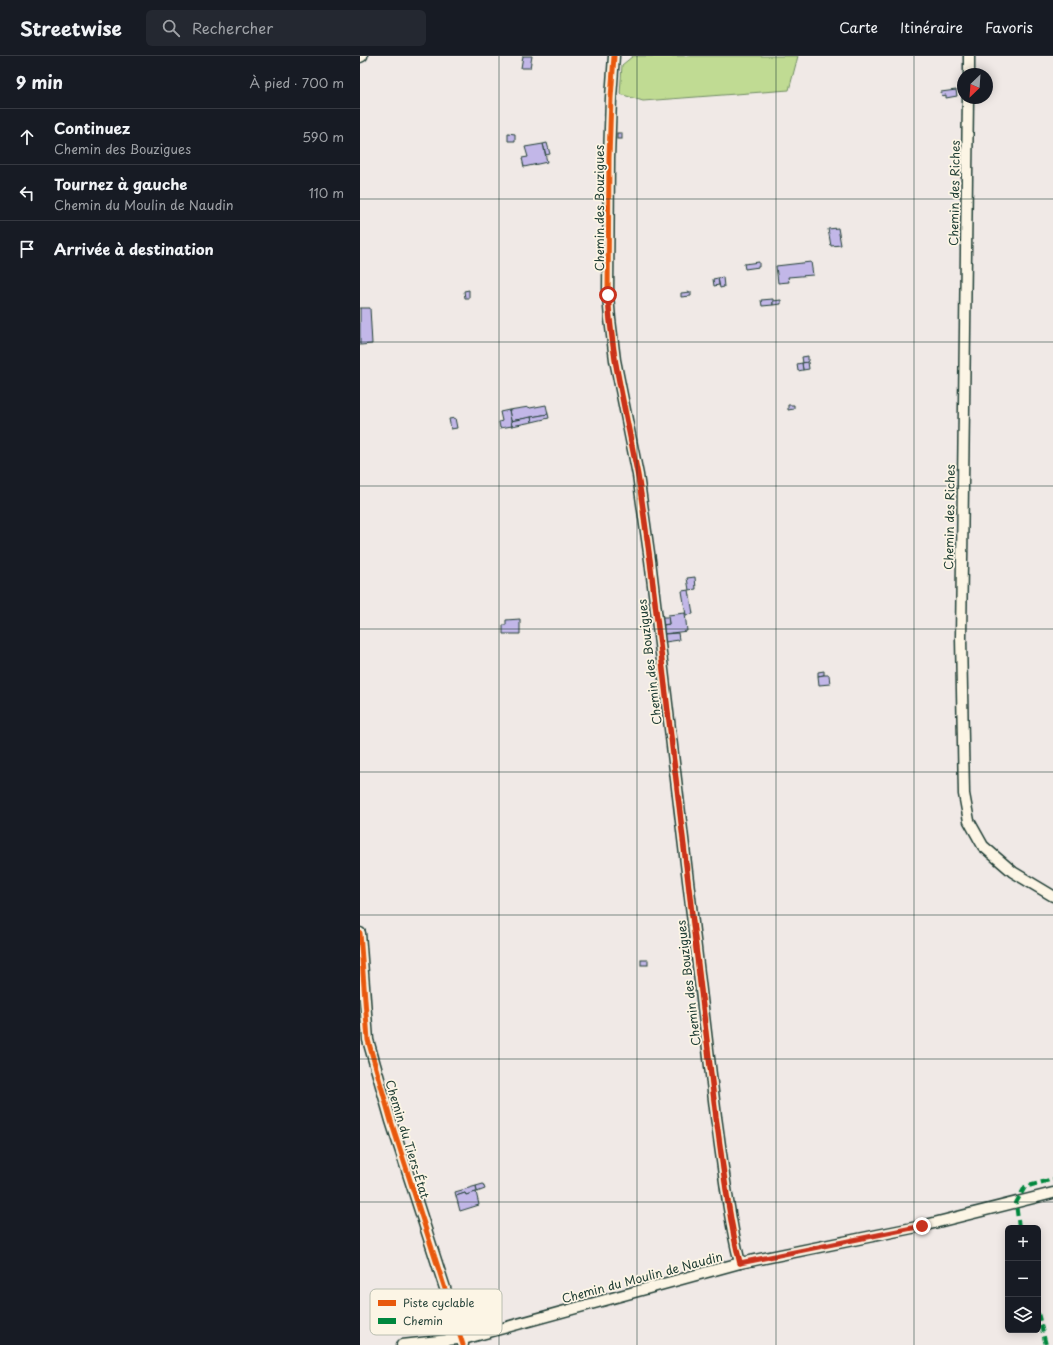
<!DOCTYPE html>
<html lang="fr">
<head>
<meta charset="utf-8">
<style>
	body { margin:0; font-family:"Playpen Sans",sans-serif; background:#242831; color:#f1f3f6 }
	.controls { position:absolute; right:12px; bottom:12px; display:grid; overflow:hidden; border-radius:6px; box-shadow:0 2px 10px #0003 }
	.controls button { width:36px; height:36px; display:grid; place-items:center; padding:0; border:0; border-bottom:1px solid #363941; background:#171b24; color:#f1f3f6; font:20px sans-serif }
	.compass { position:absolute; left:597px; top:12px; width:36px; height:36px; border-radius:50%; background:#171b24; box-shadow:0 2px 10px #0003; rotate:205deg }
	.stop { position:absolute; width:12px; height:12px; margin:-9px; border:3px solid #c8321e; border-radius:50%; background:#fff }
	.stop.end { background:#c8321e; border-color:#fff; box-shadow:0 1px 4px #0008 }
	.list { margin:0; padding:0; list-style:none }
	h2 { display:flex; justify-content:space-between; align-items:center; height:52px; margin:0; padding:0 16px; font-size:17px }
	h2 small { font-size:13px; font-weight:400; color:#9ea1a6 }
	.list li { display:grid; grid-template-columns:26px 1fr auto; gap:12px; align-items:center; box-sizing:border-box; height:56px; padding:0 16px; border-top:1px solid #363941 }
	.list b { display:block; font-size:15px; white-space:nowrap }
	.list p { margin:0; font-size:13px; white-space:nowrap; color:#9ea1a6 }
	.list em { font-size:13px; font-style:normal; color:#9ea1a6 }
	.icon { flex:none; width:22px; height:22px; fill:none; stroke:currentColor; stroke-width:2; stroke-linecap:round; stroke-linejoin:round }
	.map { position:relative; flex:none; width:693px; height:1289px; overflow:hidden }
	header { display:flex; align-items:center; gap:24px; box-sizing:border-box; height:56px; padding:0 20px; background:#171b24; border-bottom:1px solid #363941 }
	header strong { font-size:19px }
	nav { display:flex; gap:22px; margin-inline-start:auto; font-size:14px }
	.search { width:280px; height:36px; background:#242831; display:flex; align-items:center; gap:10px; box-sizing:border-box; padding:0 14px; border-radius:6px; color:#9ea1a6; font-size:15px }
	main { display:flex }
	aside { flex:1; background:#171b24 }
	.map>svg:first-child { display:block }
	.green { fill:#c0db93; stroke:#708c64 }
	.building { fill:#c2b7e8; stroke:#1f3d34 }
	.lines { fill:none; stroke-linecap:round; stroke-linejoin:round }
	.street-casing { stroke:#1f3d34; stroke-width:13 }
	.street { stroke:#fcf5e5; stroke-width:10 }
	.quiet { stroke:#00873e; stroke-width:4; stroke-dasharray:8 4; stroke-linecap:butt }
	.cycleway-casing { stroke:#fcf5e5; stroke-width:8 }
	.cycleway { stroke:#e8590c; stroke-width:5 }
	.route { stroke:#c8321e; stroke-width:5 }
	.grid { fill:none; stroke:#1f3d34; stroke-width:1; stroke-opacity:0.55 }
	.labels { text-anchor:middle; dominant-baseline:central; stroke-width:3.5; stroke-linejoin:round; paint-order:stroke }
	.street-label { font-size:12px; fill:#1f3d34; stroke:#fcf5e5 }
	.key { fill:#fcf5e5; stroke:#babeb0; stroke-width:1 }
	.key-label { font-size:11px; fill:#1f3d34 }
</style>
</head>
<body>
<header>
<strong>Streetwise</strong>
<div class="search"><svg class="icon" aria-label="search" viewBox="0 0 24 24"><circle cx="10" cy="10" r="6"/><path d="M15 15l6 6"/></svg>Rechercher</div>
<nav><a>Carte</a><a>Itinéraire</a><a>Favoris</a></nav>
</header>
<main>
<aside>
<h2>9 min<small>À pied · 700 m</small></h2>
<ul class="list">
<li><svg class="icon" aria-label="ahead" viewBox="0 0 24 24"><path d="M12 20V5M6 11l6-6 6 6"/></svg><div><b>Continuez</b><p>Chemin des Bouzigues</p></div><em>590 m</em></li>
<li><svg class="icon" aria-label="left" viewBox="0 0 24 24"><path d="M17 20v-9H6M10 6l-5 5 5 5"/></svg><div><b>Tournez à gauche</b><p>Chemin du Moulin de Naudin</p></div><em>110 m</em></li>
<li><svg class="icon" aria-label="arrive" viewBox="0 0 24 24"><path d="M6 21V4h12l-3 4 3 4H6"/></svg><div><b>Arrivée à destination</b></div></li>
</ul>
</aside>
<div class="map">
<svg width="693" height="1289" viewBox="0 0 693 1289">
	<rect width="100%" height="100%" fill="#f0e9e6"/>
	<filter id="ink" filterUnits="userSpaceOnUse"><feTurbulence type="fractalNoise" baseFrequency=".025" numOctaves="2"/><feDisplacementMap in="SourceGraphic" scale="8" xChannelSelector="R" yChannelSelector="G"/><feConvolveMatrix kernelMatrix="1 2 1 2 8 2 1 2 1" color-interpolation-filters="sRGB"/></filter>
	<g filter="url(#ink)">
		<!-- green -->
		<path class="green" d="M273 0H438L429 34 283 45 260 38 262 9Z"/>
		<!-- building -->
		<g class="building">
			<path d="M163 0H172L170 12H161Z"/>
			<path d="M596 34 597 40 586 42V39L582 40 581 36Z"/>
			<path d="M148 77 155 78V85H148Z"/>
			<rect x="257" y="77" width="5" height="6"/>
			<path d="M187 87 190 98 186 99 183 88Z"/>
			<path d="M183 88 187 106 164 111 162 102 168 101 165 91Z"/>
			<path d="M478 172 481 189 471 190 468 173Z"/>
			<path d="M399 206V211L385 213 384 208Z"/>
			<path d="M451 206 453 219 428 221 429 226 418 227 416 210Z"/>
			<path d="M363 221 364 231 360 232 358 222Z"/>
			<path d="M358 222 359 229 354 230 353 223Z"/>
			<path d="M109 234V242H105L104 235Z"/>
			<path d="M331 236V240L321 241V237Z"/>
			<path d="M413 243V249L402 250 401 244Z"/>
			<path d="M421 244V248L413 249V245Z"/>
			<path d="M0 252H10L12 288 0 289Z"/>
			<path d="M448 300V306L443 307 442 301Z"/>
			<path d="M448 306 449 313 443 314 442 307Z"/>
			<path d="M442 307 443 314 438 315 437 308Z"/>
			<path d="M186 349 188 358 151 365 149 354 169 351 170 352Z"/>
			<path d="M428 349H434V353L428 354Z"/>
			<path d="M149 354 152 370 140 372 139 366 142 365 140 356Z"/>
			<path d="M188 358 189 362 172 366 171 361Z"/>
			<path d="M171 361 172 366 152 370 151 365Z"/>
			<path d="M95 362 97 372 91 373 89 363Z"/>
			<path d="M335 521 336 533 329 534 327 522Z"/>
			<path d="M329 534 333 558 326 559 322 535Z"/>
			<path d="M325 557 327 575 304 578 303 569 309 568 308 559Z"/>
			<path d="M302 561H308L309 568 303 569Z"/>
			<path d="M160 563V578H143V569H146V564Z"/>
			<path d="M318 577 319 584 305 586 304 578Z"/>
			<path d="M464 615V619L458 620V616Z"/>
			<path d="M464 619H469L470 628 459 629 458 620Z"/>
			<rect x="281" y="904" width="7" height="5"/>
			<path d="M123 1128 125 1133 117 1136 116 1130Z"/>
			<path d="M116 1130 117 1136 106 1139 105 1137 96 1140 95 1136Z"/>
			<path d="M116 1136 119 1149 100 1155 96 1140 105 1137 106 1139Z"/>
		</g>
		<g class="lines">
			<!-- street casing -->
			<g class="street-casing">
				<g id="street">
					<path d="M254 0 251 42 249 102 248 239 250 263 255 304 278 419 290 504 356 1061C363 1109 368 1159 380 1207"/>
					<path d="M0 1 2 0"/>
					<path d="M609 18V0"/>
					<path d="M608 42 601 582 604 738 609 765 623 790 653 816 693 840"/>
					<path d="M0 877 8 984 31 1065 103 1288"/>
					<path d="M42 1289 107 1282 380 1207 562 1170 693 1137"/>
				</g>
			</g>
			<!-- street -->
			<use href="#street" class="street"/>
			<!-- quiet -->
			<g class="quiet">
				<path d="M659 1172 656 1147 665 1131 693 1123"/>
				<path d="M678 1257 686 1289"/>
			</g>
			<!-- cycleway casing -->
			<g class="cycleway-casing">
				<g id="cycleway">
					<path d="M254 0 251 42 249 102 248 239 250 263 255 304 278 419 290 504 356 1061C363 1109 368 1159 380 1207"/>
					<path d="M0 877 8 984 31 1065 103 1289"/>
				</g>
			</g>
			<!-- cycleway -->
			<use href="#cycleway" class="cycleway"/>
		</g>
	</g>
	<g class="lines" filter="url(#ink)">
		<!-- route -->
		<path class="route" d="M248 239C251 299 266 358 277 416 283 445 286 475 290 504L356 1061C363 1109 368 1160 380 1207L562 1170"/>
	</g>
	<!-- grid -->
	<path class="grid" d="M139 0V1289M277 0V1289M416 0V1289M554 0V1289M0 143H693M0 286H693M0 430H693M0 573H693M0 716H693M0 859H693M0 1003H693M0 1146H693"/>
	<g class="labels">
		<!-- street labels -->
		<g class="street-label">
			<text transform="translate(594 137) rotate(-89)">Chemin des Riches</text>
			<text transform="translate(239 152) rotate(-90)">Chemin des Bouzigues</text>
			<text transform="translate(589 461) rotate(-89)">Chemin des Riches</text>
			<text transform="translate(289 606) rotate(-97)">Chemin des Bouzigues</text>
			<text transform="translate(328 927) rotate(-97)">Chemin des Bouzigues</text>
			<text transform="translate(48 1083) rotate(73)">Chemin du Tiers-État</text>
			<text transform="translate(282 1221) rotate(-15)">Chemin du Moulin de Naudin</text>
		</g>
	</g>
	<!-- legend -->
	<rect x="10" y="1233" width="132" height="46" rx="6" class="key"/>
	<rect x="18" y="1244" width="18" height="6" fill="#e8590c"/>
	<rect x="18" y="1262" width="18" height="6" fill="#00873e"/>
	<g class="key-label">
		<text x="43" y="1251">Piste cyclable</text>
		<text x="43" y="1269">Chemin</text>
	</g>
</svg>
<div class="controls">
<button>+</button>
<button>−</button>
<button><svg class="icon" aria-label="layers" viewBox="0 0 24 24"><path d="M12 4l9 5-9 5-9-5zM3 14l9 5 9-5"/></svg></button>
</div>
<svg class="compass" viewBox="-18 -18 36 36"><path d="M0-13l5 13h-10z" fill="#e53935"/><path d="M0 13l5-13h-10z" fill="#9ea1a6"/></svg>
<div class="stop" style="left:248px;top:239px"></div>
<div class="stop end" style="left:562px;top:1170px"></div>
</div>
</main>
</body>
</html>
